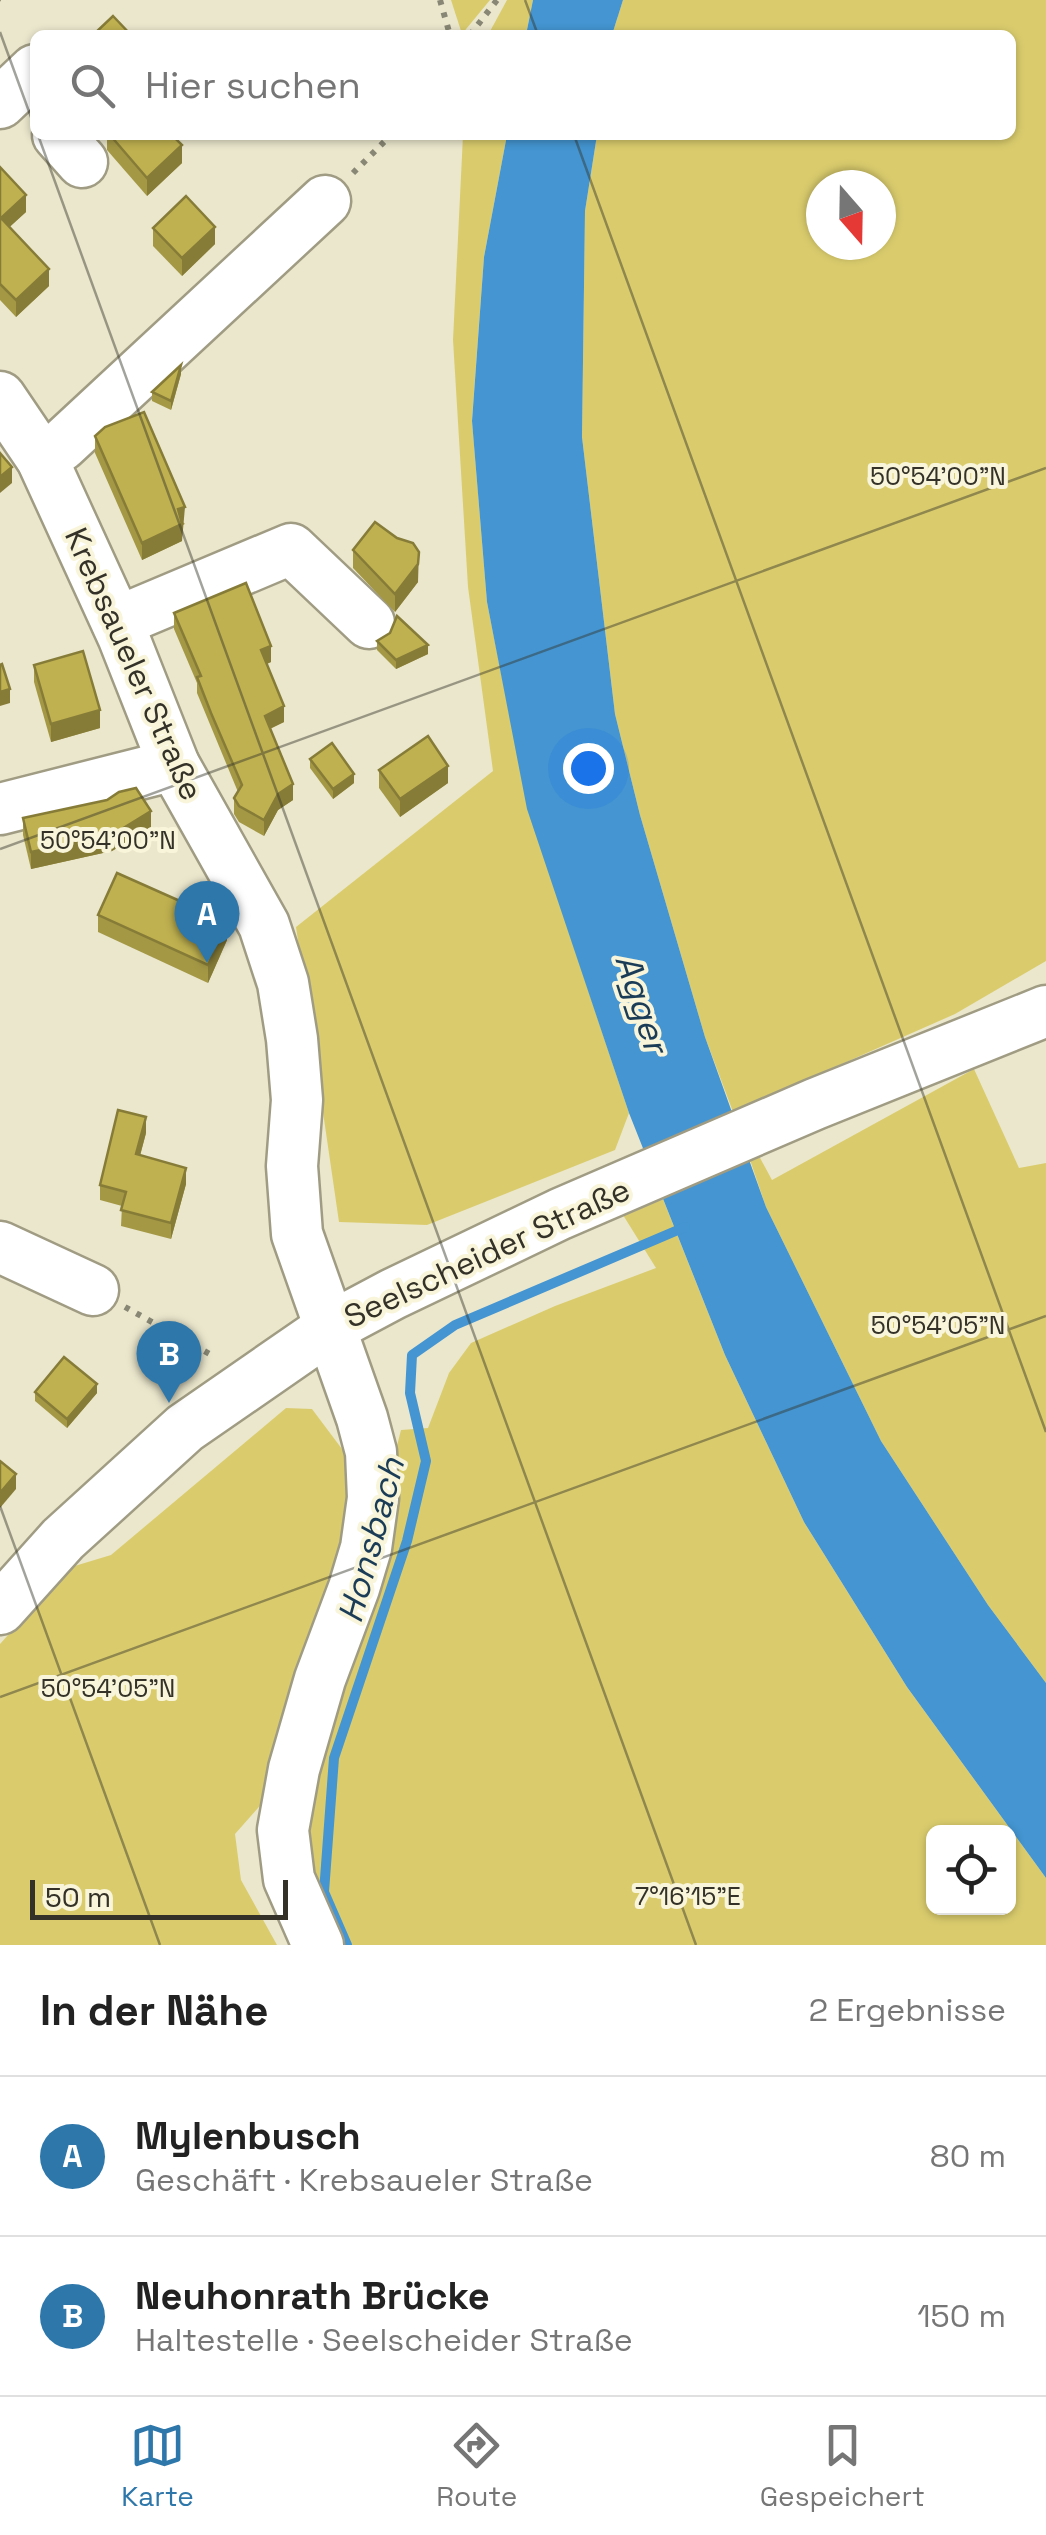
<!DOCTYPE html>
<html lang="de">
<head>
<meta charset="utf-8">
<style>
	body { margin:0; font-family:"Space Grotesk",sans-serif; background:#f6f6f6; color:#222 }
	.controls { position:absolute; right:30px; bottom:30px; display:grid; overflow:hidden; border-radius:15px; box-shadow:0 2px 8px #0004 }
	.controls button { width:90px; height:90px; display:grid; place-items:center; padding:0; border:0; border-bottom:2px solid #e0e0e0; background:#fff; color:#222; font:50px sans-serif }
	.compass { position:absolute; left:806px; top:170px; width:90px; height:90px; border-radius:50%; background:#fff; box-shadow:0 2px 8px #0004; rotate:160deg }
	.scale { position:absolute; left:30px; bottom:25px; width:258px; box-sizing:border-box; padding-left:10px; border:5px solid #343228; border-top:0; font-size:28px; line-height:35px; white-space:nowrap; color:#343228; -webkit-text-stroke:8px #f8f5da; paint-order:stroke }
	.you { position:absolute; left:588px; top:768px; width:35px; height:35px; margin:-25px; border:8px solid #fff; border-radius:50%; background:#1a73e8; box-shadow:0 0 0 15px #1a73e833 }
	.badge { display:grid; place-items:center; width:65px; height:65px; border-radius:50%; background:#2e77ab; color:#fff; font-size:32px; font-weight:700 }
	.pin { position:absolute; translate:-50% -82px; filter:drop-shadow(0 2px 5px #0008) }
	.pin::after { content:''; position:absolute; top:52px; width:35px; height:30px; background:inherit; clip-path:polygon(0 0,100% 0,50% 100%) }
	.list { margin:0; padding:0; list-style:none }
	h2 { display:flex; justify-content:space-between; align-items:center; height:130px; margin:0; padding:0 40px; font-size:42px }
	h2 small { font-size:32px; font-weight:400; color:#767676 }
	.list li { display:grid; grid-template-columns:65px 1fr auto; gap:30px; align-items:center; box-sizing:border-box; height:160px; padding:0 40px; border-top:2px solid #e0e0e0 }
	.list b { display:block; font-size:38px; white-space:nowrap }
	.list p { margin:0; font-size:32px; white-space:nowrap; color:#767676 }
	.list em { font-size:32px; font-style:normal; color:#767676 }
	.icon { flex:none; width:55px; height:55px; fill:none; stroke:currentColor; stroke-width:2; stroke-linecap:round; stroke-linejoin:round }
	.map { position:relative; flex:none; width:1046px; height:1945px; overflow:hidden }
	.search { position:absolute; background:#fff; box-shadow:0 2px 8px #0004; left:30px; right:30px; top:30px; height:110px; display:flex; align-items:center; gap:25px; box-sizing:border-box; padding:0 35px; border-radius:15px; color:#767676; font-size:38px }
	.sheet { height:450px; background:#fff }
	nav { display:flex; justify-content:space-around; align-items:center; box-sizing:border-box; height:140px; border-top:2px solid #e0e0e0; background:#fff; font-size:28px; color:#767676 }
	nav a { display:grid; justify-items:center; gap:5px }
	nav .on { color:#2e77ab }
	.map>svg:first-child { display:block }
	.green { fill:#dacc6d; fill-rule:evenodd }
	.water { fill:#4495d1 }
	.lines { fill:none; stroke-linecap:round; stroke-linejoin:round }
	.stream { stroke:#4495d1; stroke-width:10 }
	.minor-casing { stroke:#a09c83; stroke-width:55 }
	.path { stroke:#888674; stroke-width:6; stroke-dasharray:5 8; stroke-linecap:butt }
	.minor { stroke:#fff; stroke-width:50 }
	.wall { fill:#a49845 }
	.shaded-wall { fill:#867c38 }
	.building { fill:#bfb150; stroke:#867c38; stroke-width:2.5 }
	.ticks { fill:none; stroke:#343228; stroke-width:2.5; stroke-opacity:0.45 }
	.labels { text-anchor:middle; dominant-baseline:central; stroke-width:8; stroke-linejoin:round; paint-order:stroke }
	.street-label { font-size:32px; fill:#343228; stroke:#f8f5da }
	.water-label { font-size:35px; font-style:italic; fill:#1b3c56; stroke:#f8f5da }
	.ticks-label { font-size:25px; text-anchor:middle; fill:#343228; stroke:#f8f5da; stroke-width:8; stroke-linejoin:round; paint-order:stroke }
</style>
</head>
<body>
<div class="map">
<svg width="1046" height="1945" viewBox="0 0 1046 1945">
	<rect width="100%" height="100%" fill="#ebe7cd"/>
	<!-- green -->
	<g class="green">
		<path d="M451 0H490L462 34Z"/>
		<path d="M507 0H533L526 35H488Z"/>
		<path d="M623 0H1046V961L955 1014 733 1112 705 1037 640 815 615 714 582 437 585 211 597 135H1011V35H612ZM821 185H881V245H821Z"/>
		<path d="M463 135H507L484 257 472 420 487 602 528 809 629 1113 615 1150 427 1225 339 1222 296 927 493 771 468 587 453 340Z"/>
		<path d="M974 1069 1019 1168 1046 1163V1683L988 1605 881 1441 766 1207 750 1160 759 1156 772 1180Z"/>
		<path d="M663 1199 725 1355 804 1522 907 1687 1046 1878V1945H330L304 1882 315 1769 401 1430 428 1428 449 1373 471 1343 555 1306 656 1268 623 1215ZM934 1832H1008V1908H934Z"/>
		<path d="M286 1408 312 1409 345 1453 347 1531 274 1790 235 1834 241 1880 277 1945H0V1644L68 1568 111 1555Z"/>
	</g>
	<!-- water -->
	<g class="water">
		<path d="M533 0H623L612 35H526Z"/>
		<path d="M507 135H597L585 211 582 437 615 714 640 815 705 1037 766 1207 881 1441 988 1605 1046 1683V1878L907 1687 804 1522 725 1355 629 1113 527 809 487 602 472 421 484 257Z"/>
	</g>
	<g class="lines">
		<!-- stream -->
		<path class="stream" d="M347 1945 324 1892 334 1758 407 1541 426 1461 410 1393 412 1355 455 1325 685 1227"/>
		<!-- minor casing -->
		<g class="minor-casing">
			<g id="minor">
				<path d="M0 103 35 70"/>
				<path d="M58 135 82 162"/>
				<path d="M0 397 42 459 123 636 174 765 264 925 283 983 292 1039 297 1100 292 1166 297 1234 362 1418 371 1452 373 1498 366 1548 354 1588 320 1679 294 1769 283 1830 289 1879 318 1945"/>
				<path d="M42 459 62 445 325 201"/>
				<path d="M117 622 291 549 369 623"/>
				<path d="M0 809 174 765"/>
				<path d="M0 1247 93 1290"/>
				<path d="M0 1609 63 1539 185 1428 331 1327 393 1294 560 1214 815 1104 1046 1011"/>
			</g>
		</g>
		<!-- path -->
		<g class="path">
			<path d="M440 0 450 35"/>
			<path d="M470 35 497 0"/>
			<path d="M353 173 391 135"/>
			<path d="M125 1307 215 1357"/>
		</g>
		<!-- minor -->
		<use href="#minor" class="minor"/>
	</g>
	<!-- wall -->
	<g class="wall">
		<path d="M107 135H172L182 163 147 196 107 150Z"/>
		<path d="M0 167 26 212 9 227 49 286 16 317 0 300Z"/>
		<path d="M153 228 215 244 182 276 153 246Z"/>
		<path d="M181 374 171 410 152 401V392Z"/>
		<path d="M95 436 185 524 182 525V541L142 560 95 453Z"/>
		<path d="M353 550 418 582 395 612 353 568Z"/>
		<path d="M174 613 271 662 267 664 284 722 270 729 293 800 278 810 264 836 239 822 234 814V798L238 792 197 693V683L174 629Z"/>
		<path d="M377 641 428 654 396 669 377 650Z"/>
		<path d="M34 665 100 728 51 742 34 682Z"/>
		<path d="M310 759 354 783 333 799 310 768Z"/>
		<path d="M379 770 448 783 400 817 379 788Z"/>
		<path d="M107 800 151 827 112 851 31 869 23 835V818Z"/>
		<path d="M98 915 227 940 208 983 98 932Z"/>
		<path d="M146 1133 140 1156 186 1184 171 1239 121 1226 122 1206 100 1200V1185Z"/>
		<path d="M35 1392 97 1393 67 1428 35 1401Z"/>
	</g>
	<!-- shaded-wall -->
	<g class="shaded-wall">
		<path d="M182 145V163L147 196V178Z"/>
		<path d="M26 195V212L1 235V218Z"/>
		<path d="M215 227V244L182 276V258Z"/>
		<path d="M49 269V286L16 317V300Z"/>
		<path d="M181 365V374L171 410V401Z"/>
		<path d="M12 467V483L0 493V477Z"/>
		<path d="M185 507 182 541 142 560V543L178 509Z"/>
		<path d="M419 552 418 582 395 612V594Z"/>
		<path d="M428 645V654L396 669V660Z"/>
		<path d="M271 646V662L261 666V650Z"/>
		<path d="M10 689V703L0 706V692Z"/>
		<path d="M284 706V722L265 731V716Z"/>
		<path d="M100 710V728L51 742V724Z"/>
		<path d="M448 766V783L400 817V799Z"/>
		<path d="M354 774V783L333 799V789Z"/>
		<path d="M293 784V800L278 810 264 836V820L278 794Z"/>
		<path d="M151 811V827L112 851 31 869V852Z"/>
		<path d="M227 922V940L208 983V965Z"/>
		<path d="M146 1117V1133L136 1170V1154Z"/>
		<path d="M186 1168V1184L171 1239V1223Z"/>
		<path d="M97 1384V1393L67 1428V1419Z"/>
		<path d="M16 1474V1489L0 1508V1493Z"/>
	</g>
	<!-- building -->
	<g class="building">
		<path d="M113 16 131 35H93Z"/>
		<path d="M110 135H172L182 145 147 178Z"/>
		<path d="M0 167 26 195 1 218 49 269 16 300 0 284Z"/>
		<path d="M186 196 215 227 182 258 153 228Z"/>
		<path d="M181 365 171 401 152 392Z"/>
		<path d="M144 412 185 507 178 509 182 524 142 543 95 436 105 427Z"/>
		<path d="M0 453 12 467 0 477Z"/>
		<path d="M375 522 397 538 413 543 419 552 418 564 395 594 353 550Z"/>
		<path d="M246 583 271 646 261 650 284 706 265 716 293 784 278 794 264 820 239 806 234 798 242 785 211 713 197 677 201 676 174 613Z"/>
		<path d="M397 616 428 645 396 660 377 641 390 633Z"/>
		<path d="M83 651 100 710 51 724 34 665Z"/>
		<path d="M2 664 10 689 0 692V665Z"/>
		<path d="M428 736 448 766 400 799 379 770Z"/>
		<path d="M332 743 354 774 333 789 310 759Z"/>
		<path d="M136 788 151 811 112 835 31 852 23 818 107 800 119 792Z"/>
		<path d="M117 873 227 922 208 965 98 915Z"/>
		<path d="M118 1110 146 1117 136 1154 186 1168 171 1223 121 1210 126 1192 100 1185Z"/>
		<path d="M64 1357 97 1384 67 1419 35 1392Z"/>
		<path d="M0 1461 16 1474 0 1493Z"/>
	</g>
	<!-- ticks -->
	<path class="ticks" d="M0 0H1M525 0 538 35M0 32 35 128M38 135 696 1945M574 135 1046 1432M0 849 1046 468M0 1506 160 1945M0 1697 1046 1316"/>
	<g class="labels">
		<!-- street labels -->
		<g class="street-label">
			<text transform="translate(134 664) rotate(66)">Krebsaueler Straße</text>
			<text transform="translate(487 1253) rotate(-25)">Seelscheider Straße</text>
		</g>
		<!-- water labels -->
		<g class="water-label">
			<text transform="translate(642 1003) rotate(72)">Agger</text>
			<text transform="translate(371 1540) rotate(-75)">Honsbach</text>
		</g>
	</g>
	<g class="ticks-label">
		<text x="938" y="485">50°54'00"N</text>
		<text x="108" y="849">50°54'00"N</text>
		<text x="938" y="1334">50°54'05"N</text>
		<text x="108" y="1697">50°54'05"N</text>
		<text x="688" y="1905">7°16'15"E</text>
	</g>
</svg>
<div class="controls">
<button><svg class="icon" aria-label="locate" viewBox="0 0 24 24"><circle cx="12" cy="12" r="6"/><path d="M12 2v4M12 18v4M2 12h4M18 12h4"/></svg></button>
</div>
<svg class="compass" viewBox="-18 -18 36 36"><path d="M0-13l5 13h-10z" fill="#e53935"/><path d="M0 13l5-13h-10z" fill="#767676"/></svg>
<div class="scale">50 m</div>
<div class="you"></div>
<div class="pin badge" style="left:207px;top:963px">A</div>
<div class="pin badge" style="left:169px;top:1403px">B</div>
<div class="search"><svg class="icon" aria-label="search" viewBox="0 0 24 24"><circle cx="10" cy="10" r="6"/><path d="M15 15l6 6"/></svg>Hier suchen</div>
</div>
<section class="sheet">
<h2>In der Nähe<small>2 Ergebnisse</small></h2>
<ul class="list">
<li><span class="badge">A</span><div><b>Mylenbusch</b><p>Geschäft · Krebsaueler Straße</p></div><em>80 m</em></li>
<li><span class="badge">B</span><div><b>Neuhonrath Brücke</b><p>Haltestelle · Seelscheider Straße</p></div><em>150 m</em></li>
</ul>
</section>
<nav>
<a class="on"><svg class="icon" aria-label="map" viewBox="0 0 24 24"><path d="M3 6l6-2 6 2 6-2v14l-6 2-6-2-6 2zM9 4v14M15 6v14"/></svg>Karte</a>
<a><svg class="icon" aria-label="directions" viewBox="0 0 24 24"><path d="M12 3l9 9-9 9-9-9zM9 14v-3h6M13 9l2 2-2 2"/></svg>Route</a>
<a><svg class="icon" aria-label="saved" viewBox="0 0 24 24"><path d="M7 4h10v16l-5-4-5 4z"/></svg>Gespeichert</a>
</nav>
</body>
</html>
